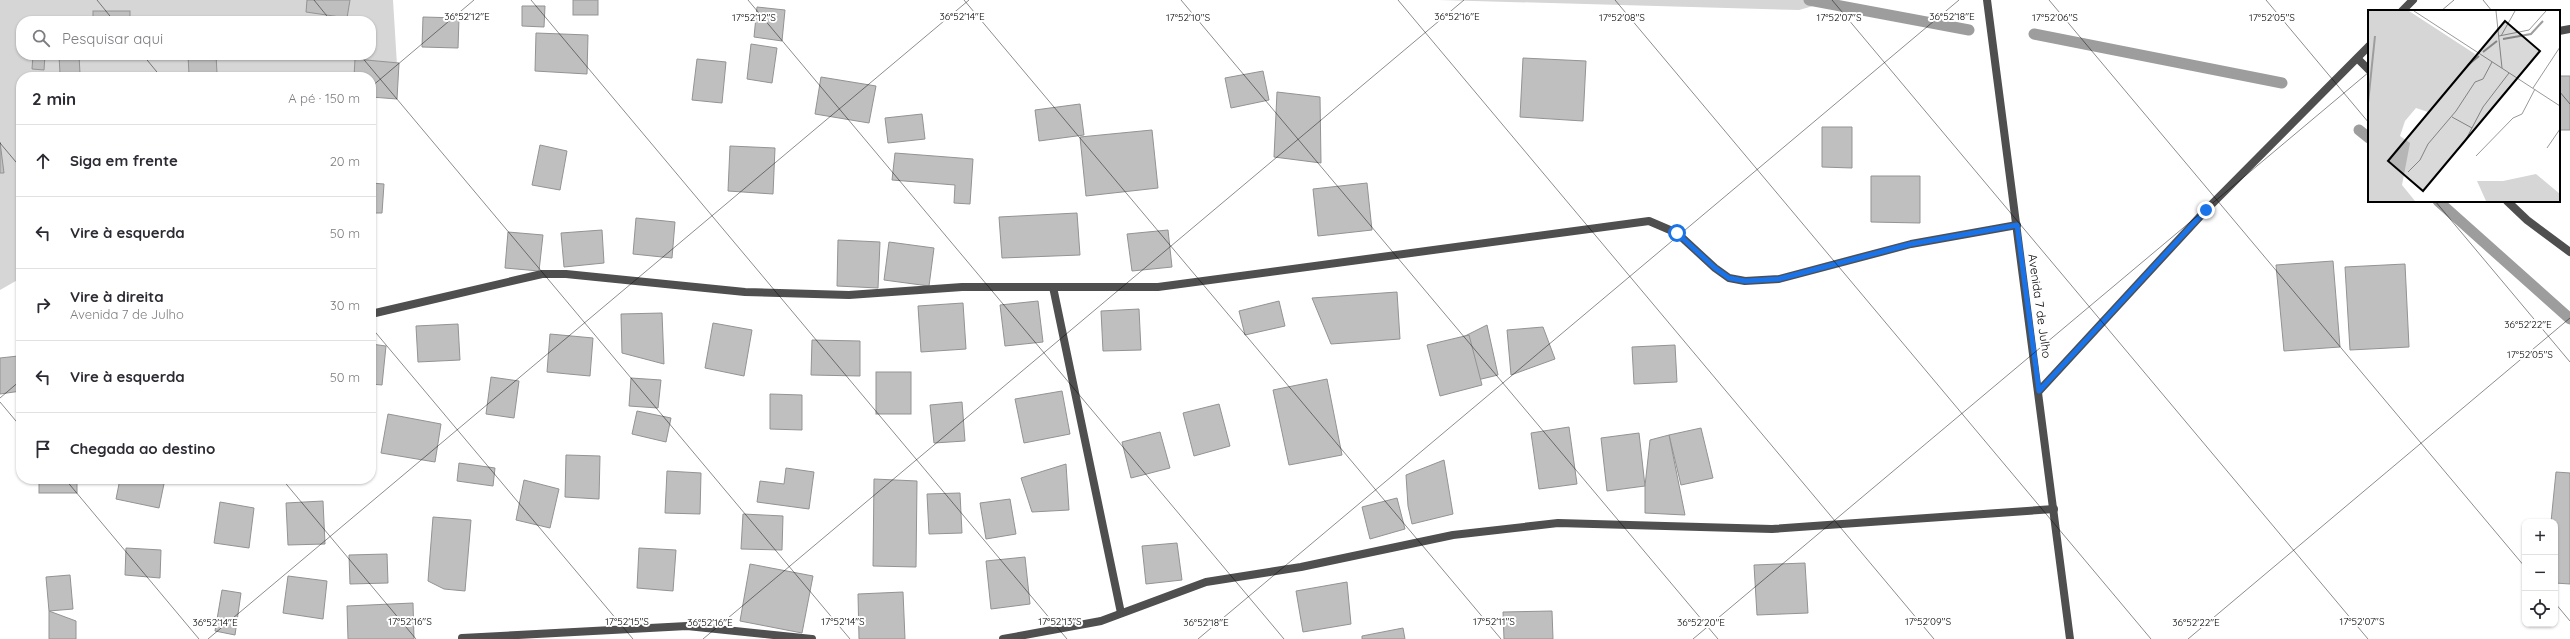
<!DOCTYPE html>
<html lang="pt">
<head>
<meta charset="utf-8">
<style>
	body { margin:0; font-family:Quicksand,sans-serif; background:#f2f2f3; color:#2b2b33 }
	.controls { position:absolute; right:12px; bottom:12px; display:grid; overflow:hidden; border-radius:8px; box-shadow:0 1px 3px #0004 }
	.controls button { width:36px; height:36px; display:grid; place-items:center; padding:0; border:0; border-bottom:1px solid #e1e1e2; background:#fff; color:#2b2b33; font:20px sans-serif }
	.stop { position:absolute; width:12px; height:12px; margin:-9px; border:3px solid #1a73e8; border-radius:50%; background:#fff }
	.stop.end { background:#1a73e8; border-color:#fff; box-shadow:0 1px 4px #0008 }
	.list { margin:0; padding:0; list-style:none }
	h2 { display:flex; justify-content:space-between; align-items:center; height:52px; margin:0; padding:0 16px; font-size:17px }
	h2 small { font-size:13px; font-weight:400; color:#7c7c81 }
	.list li { display:grid; grid-template-columns:26px 1fr auto; gap:12px; align-items:center; box-sizing:border-box; height:72px; padding:0 16px; border-top:1px solid #e1e1e2 }
	.list b { display:block; font-size:15px; white-space:nowrap }
	.list p { margin:0; font-size:13px; white-space:nowrap; color:#7c7c81 }
	.list em { font-size:13px; font-style:normal; color:#7c7c81 }
	.icon { flex:none; width:22px; height:22px; fill:none; stroke:currentColor; stroke-width:2; stroke-linecap:round; stroke-linejoin:round }
	.map { position:relative; flex:none; width:2570px; height:639px; overflow:hidden }
	.search { position:absolute; background:#fff; box-shadow:0 1px 3px #0004; left:16px; top:16px; width:360px; height:44px; display:flex; align-items:center; gap:10px; box-sizing:border-box; padding:0 14px; border-radius:16px; color:#7c7c81; font-size:15px }
	.panel { position:absolute; background:#fff; box-shadow:0 1px 3px #0004; left:16px; top:72px; width:360px; height:412px; border-radius:16px }
	.map>svg:first-child { display:block }
	.green { fill:#d6d6d6; fill-rule:evenodd }
	.lines { fill:none; stroke-linecap:round; stroke-linejoin:round }
	.stream { stroke:#9d9d9d; stroke-width:11 }
	.building { fill:#bfbfbf; stroke:#939393 }
	.minor { stroke:#4f4f4f; stroke-width:8 }
	.route { stroke:#1a73e8; stroke-width:5 }
	.ticks { fill:none; stroke:#000; stroke-width:1; stroke-opacity:0.45 }
	.labels { text-anchor:middle; dominant-baseline:central; stroke-width:4; stroke-linejoin:round; paint-order:stroke }
	.street-label { font-size:12px; fill:#000; stroke:#fff }
	.inset-river { fill:none; stroke:#9d9d9d; stroke-width:2 }
	.inset-road { fill:none; stroke:#999; stroke-width:1 }
	.view { fill:#000; fill-opacity:0.15; stroke:#000; stroke-width:2 }
	.inset-edge { fill:none; stroke:#000; stroke-width:2 }
	.ticks-label { font-size:10px; text-anchor:middle; fill:#000; stroke:#fff; stroke-width:4; stroke-linejoin:round; paint-order:stroke }
</style>
</head>
<body>
<div class="map">
<svg width="2570" height="639" viewBox="0 0 2570 639">
	<rect width="100%" height="100%" fill="#fff"/>
	<!-- green -->
	<g class="green">
		<path d="M0 0H393L397 65 371 77H21V278L0 290ZM21 21H371V55H21Z"/>
		<path d="M1439 0H1834L1799 10Z"/>
	</g>
	<g class="lines">
		<!-- stream -->
		<g class="stream">
			<path d="M1809 0 1969 30"/>
			<path d="M2034 34 2282 83"/>
			<path d="M2359 130 2369 138"/>
			<path d="M2438 201 2570 319"/>
		</g>
	</g>
	<!-- building -->
	<g class="building">
		<path d="M307 0H350L347 18 306 12Z"/>
		<rect x="573" y="0" width="25" height="15"/>
		<path d="M522 6H545L544 27 522 26Z"/>
		<path d="M757 7 785 10 782 41 754 37Z"/>
		<rect x="93" y="11" width="37" height="10"/>
		<path d="M423 17 459 18 458 48 422 47Z"/>
		<path d="M536 33 588 35 587 74 535 71Z"/>
		<path d="M751 44 777 48 772 83 747 79Z"/>
		<path d="M33 55H45L44 70 32 69Z"/>
		<path d="M59 55H79L80 74H60Z"/>
		<path d="M188 55H216L217 73 189 75Z"/>
		<path d="M1523 58 1586 61 1583 121 1520 117Z"/>
		<path d="M355 59 399 63 397 99 371 97V77H354Z"/>
		<path d="M697 59 726 62 722 103 692 100Z"/>
		<path d="M1263 71 1269 100 1231 108 1225 78Z"/>
		<rect x="2559" y="76" width="11" height="54"/>
		<path d="M821 77 876 86 869 123 815 114Z"/>
		<path d="M1277 92 1320 97 1321 163 1274 157Z"/>
		<path d="M1080 104 1084 135 1039 141 1035 110Z"/>
		<path d="M922 114 925 139 888 143 885 118Z"/>
		<path d="M1822 127H1852V168L1822 167Z"/>
		<path d="M1152 130 1158 188 1086 196 1080 137Z"/>
		<path d="M0 142 4 173H0Z"/>
		<path d="M540 145 567 151 560 190 532 185Z"/>
		<path d="M730 146 775 148 773 194 728 191Z"/>
		<path d="M895 153 973 159 970 204 954 203 955 185 892 180Z"/>
		<path d="M1871 176H1920V223L1871 222Z"/>
		<path d="M371 183 384 184 382 213H371Z"/>
		<path d="M1367 183 1372 230 1318 236 1313 189Z"/>
		<path d="M1077 213 1080 255 1002 258 999 217Z"/>
		<path d="M636 218 675 222 672 258 633 254Z"/>
		<path d="M602 230 604 263 564 267 561 233Z"/>
		<path d="M1168 230 1172 267 1132 271 1127 234Z"/>
		<path d="M508 232 543 235 539 271 505 268Z"/>
		<path d="M838 240 880 242 878 288 837 286Z"/>
		<path d="M889 242 934 248 929 286 884 280Z"/>
		<path d="M2333 261 2340 347 2284 351 2276 265Z"/>
		<path d="M2405 264 2409 347 2350 350 2345 267Z"/>
		<path d="M1397 292 1400 339 1331 344 1312 298Z"/>
		<path d="M1038 301 1043 342 1005 346 1000 305Z"/>
		<path d="M1279 301 1285 326 1245 335 1239 311Z"/>
		<path d="M963 303 966 349 921 352 918 306Z"/>
		<path d="M1139 309 1141 350 1103 351 1101 311Z"/>
		<path d="M662 313 664 364 622 353 621 314Z"/>
		<path d="M713 323 752 330 744 376 705 368Z"/>
		<path d="M458 324 460 360 418 362 416 326Z"/>
		<path d="M1487 325 1498 375 1461 384 1451 343Z"/>
		<path d="M1543 327 1555 359 1511 375 1507 330Z"/>
		<path d="M550 334 593 338 590 376 547 372Z"/>
		<path d="M1469 335 1482 385 1440 396 1427 345Z"/>
		<path d="M812 340 860 341V376L811 375Z"/>
		<path d="M371 344 386 346 382 385 371 384Z"/>
		<path d="M1675 345 1677 382 1634 384 1632 347Z"/>
		<path d="M18 356 21 391 0 394V358Z"/>
		<rect x="876" y="372" width="35" height="42"/>
		<path d="M491 377 519 381 514 418 486 414Z"/>
		<path d="M631 378 661 380 658 408 629 406Z"/>
		<path d="M1327 379 1342 455 1289 465 1273 390Z"/>
		<path d="M1062 391 1070 434 1024 443 1015 399Z"/>
		<path d="M770 394 802 395V430L770 429Z"/>
		<path d="M962 402 965 441 934 443 930 405Z"/>
		<path d="M1219 404 1230 446 1194 456 1183 413Z"/>
		<path d="M637 411 671 418 666 442 632 434Z"/>
		<path d="M388 414 441 424 435 462 381 453Z"/>
		<path d="M1569 427 1577 484 1539 489 1531 433Z"/>
		<path d="M1701 428 1713 478 1681 485 1669 435Z"/>
		<path d="M1160 432 1170 468 1131 478 1122 442Z"/>
		<path d="M1639 433 1645 486 1607 491 1601 438Z"/>
		<path d="M1669 435 1685 515 1645 513V486L1650 440Z"/>
		<path d="M566 455 600 456 599 499 565 497Z"/>
		<path d="M1444 460 1453 514 1412 524 1408 506 1406 475Z"/>
		<path d="M459 463 495 468 493 486 457 481Z"/>
		<path d="M1066 464 1069 510 1032 512 1021 478Z"/>
		<path d="M786 468 814 472 809 509 757 502 760 481 784 484Z"/>
		<path d="M667 471 701 473 700 514 665 513Z"/>
		<path d="M2556 472 2570 473V584L2555 583V522H2551Z"/>
		<rect x="39" y="479" width="38" height="14"/>
		<path d="M120 479H165L159 508 116 499Z"/>
		<path d="M874 479 917 481 916 567 873 566Z"/>
		<path d="M524 480 559 489 550 528 516 520Z"/>
		<path d="M960 493 962 533 929 534 927 494Z"/>
		<path d="M1397 498 1405 529 1370 539 1362 507Z"/>
		<path d="M1010 499 1016 534 986 539 980 503Z"/>
		<path d="M323 501 325 544 288 545 286 503Z"/>
		<path d="M220 502 254 508 249 548 214 543Z"/>
		<path d="M743 514 783 516 782 550 741 549Z"/>
		<path d="M433 517 471 520 465 591 444 589 428 581Z"/>
		<path d="M1177 543 1182 580 1146 584 1142 546Z"/>
		<path d="M126 548 161 550 160 578 125 575Z"/>
		<path d="M639 548 676 550 673 591 637 588Z"/>
		<path d="M387 554 388 583 350 584 349 555Z"/>
		<path d="M1025 557 1030 604 991 609 986 561Z"/>
		<path d="M1805 563 1808 613 1757 615 1754 565Z"/>
		<path d="M750 564 813 576 802 633 740 621Z"/>
		<path d="M70 575 73 609 49 611 46 577Z"/>
		<path d="M288 576 327 581 323 619 283 613Z"/>
		<path d="M1347 582 1351 624 1303 632 1296 591Z"/>
		<path d="M222 590 241 593 235 635 215 631Z"/>
		<path d="M903 592 905 639H859L858 594Z"/>
		<path d="M413 603 414 639H348L347 606Z"/>
		<path d="M49 611 76 621V639H49Z"/>
		<path d="M1552 611 1553 639H1504L1503 612Z"/>
		<path d="M1403 628 1405 639H1362V636Z"/>
	</g>
	<g class="lines">
		<!-- minor -->
		<g class="minor">
			<path d="M1987 0 2070 639"/>
			<path d="M2402 11 2413 0"/>
			<path d="M2559 31 2570 29"/>
			<path d="M2358 59 2369 70"/>
			<path d="M2507 201 2527 220 2570 252"/>
			<path d="M1053 287 1121 613"/>
			<path d="M371 314 542 274H566L745 292 849 295 962 287H1158L1649 221 1677 233 1715 268 1729 278 1745 281 1779 279 1911 244 2017 225"/>
			<path d="M2039 391 2206 210 2369 46"/>
			<path d="M462 638 687 626 812 639"/>
			<path d="M1003 639 1101 621 1206 582 1301 567 1453 535 1558 523 1772 529 2054 509"/>
		</g>
	</g>
	<g class="lines">
		<!-- route -->
		<path class="route" d="M1677 233 1715 268 1729 278 1745 281 1779 279 1911 244 2017 225 2039 391 2206 210"/>
	</g>
	<!-- ticks -->
	<path class="ticks" d="M97 0 114 21M314 0 331 21M531 0 1067 639M748 0 1284 639M964 0 1501 639M1181 0 1718 639M1398 0 1934 639M1615 0 2151 639M1832 0 2368 639M2049 0 2525 567M2266 0 2369 123M2483 0 2492 11M2441 11 2454 0M143 55 161 77M360 55 850 639M371 87 474 0M2559 91 2570 104M0 143 21 168M2435 201 2570 362M371 327 633 639M0 398 21 380M0 402 21 427M65 479 199 639M282 479 416 639M2555 603 2570 621M208 639 969 0M703 639 1464 0M1198 639 1959 0M1693 639 2369 72M2188 639 2570 318"/>
	<g class="labels">
		<!-- street labels -->
		<g class="street-label">
			<text transform="translate(2040 306) rotate(82)">Avenida 7 de Julho</text>
		</g>
	</g>
	<!-- overview -->
	<g transform="translate(2368 10)">
		<rect width="192" height="192" fill="#fff"/>
		<path d="M0 1H41L107 44 103 54 60 102 48 98 37 111 32 126 42 133 34 175 47 191H0ZM168 164 192 184V191H118L109 171H135Z" fill="#d6d6d6"/>
		<path class="inset-river" d="M135 29 163 24 175 11M115 42 129 31M100 55 111 46M0 93 7 26"/>
		<path class="inset-road" d="M46 1 192 96M128 1 134 58M131 26 161 20 178 1M133 26 147 1M165 78 192 37M84 107 104 118M179 138 192 119M108 146 145 108 154 104 167 79M76 155 96 133 115 97 141 63M40 162 52 150 60 134 88 101 107 72 115 69 124 52"/>
		<path class="view" d="M137 11 172 41 55 181 20 151Z"/>
		<rect width="192" height="192" class="inset-edge"/>
	</g>
	<g class="ticks-label">
		<text x="467" y="20">36°52'12"E</text>
		<text x="962" y="20">36°52'14"E</text>
		<text x="1457" y="20">36°52'16"E</text>
		<text x="1952" y="20">36°52'18"E</text>
		<text x="1622" y="21">17°52'08"S</text>
		<text x="754" y="21">17°52'12"S</text>
		<text x="1188" y="21">17°52'10"S</text>
		<text x="1839" y="21">17°52'07"S</text>
		<text x="2055" y="21">17°52'06"S</text>
		<text x="2272" y="21">17°52'05"S</text>
		<text x="2528" y="328">36°52'22"E</text>
		<text x="2530" y="358">17°52'05"S</text>
		<text x="410" y="625">17°52'16"S</text>
		<text x="627" y="625">17°52'15"S</text>
		<text x="843" y="625">17°52'14"S</text>
		<text x="1060" y="625">17°52'13"S</text>
		<text x="1494" y="625">17°52'11"S</text>
		<text x="1928" y="625">17°52'09"S</text>
		<text x="2362" y="625">17°52'07"S</text>
		<text x="215" y="626">36°52'14"E</text>
		<text x="710" y="626">36°52'16"E</text>
		<text x="1206" y="626">36°52'18"E</text>
		<text x="1701" y="626">36°52'20"E</text>
		<text x="2196" y="626">36°52'22"E</text>
	</g>
</svg>
<div class="controls">
<button>+</button>
<button>−</button>
<button><svg class="icon" aria-label="locate" viewBox="0 0 24 24"><circle cx="12" cy="12" r="6"/><path d="M12 2v4M12 18v4M2 12h4M18 12h4"/></svg></button>
</div>
<div class="stop" style="left:1677px;top:233px"></div>
<div class="stop end" style="left:2206px;top:210px"></div>
<div class="search"><svg class="icon" aria-label="search" viewBox="0 0 24 24"><circle cx="10" cy="10" r="6"/><path d="M15 15l6 6"/></svg>Pesquisar aqui</div>
<section class="panel">
<h2>2 min<small>A pé · 150 m</small></h2>
<ul class="list">
<li><svg class="icon" aria-label="ahead" viewBox="0 0 24 24"><path d="M12 20V5M6 11l6-6 6 6"/></svg><div><b>Siga em frente</b></div><em>20 m</em></li>
<li><svg class="icon" aria-label="left" viewBox="0 0 24 24"><path d="M17 20v-9H6M10 6l-5 5 5 5"/></svg><div><b>Vire à esquerda</b></div><em>50 m</em></li>
<li><svg class="icon" aria-label="right" viewBox="0 0 24 24"><path d="M7 20v-9h11M14 6l5 5-5 5"/></svg><div><b>Vire à direita</b><p>Avenida 7 de Julho</p></div><em>30 m</em></li>
<li><svg class="icon" aria-label="left" viewBox="0 0 24 24"><path d="M17 20v-9H6M10 6l-5 5 5 5"/></svg><div><b>Vire à esquerda</b></div><em>50 m</em></li>
<li><svg class="icon" aria-label="arrive" viewBox="0 0 24 24"><path d="M6 21V4h12l-3 4 3 4H6"/></svg><div><b>Chegada ao destino</b></div></li>
</ul>
</section>
</div>
</body>
</html>
